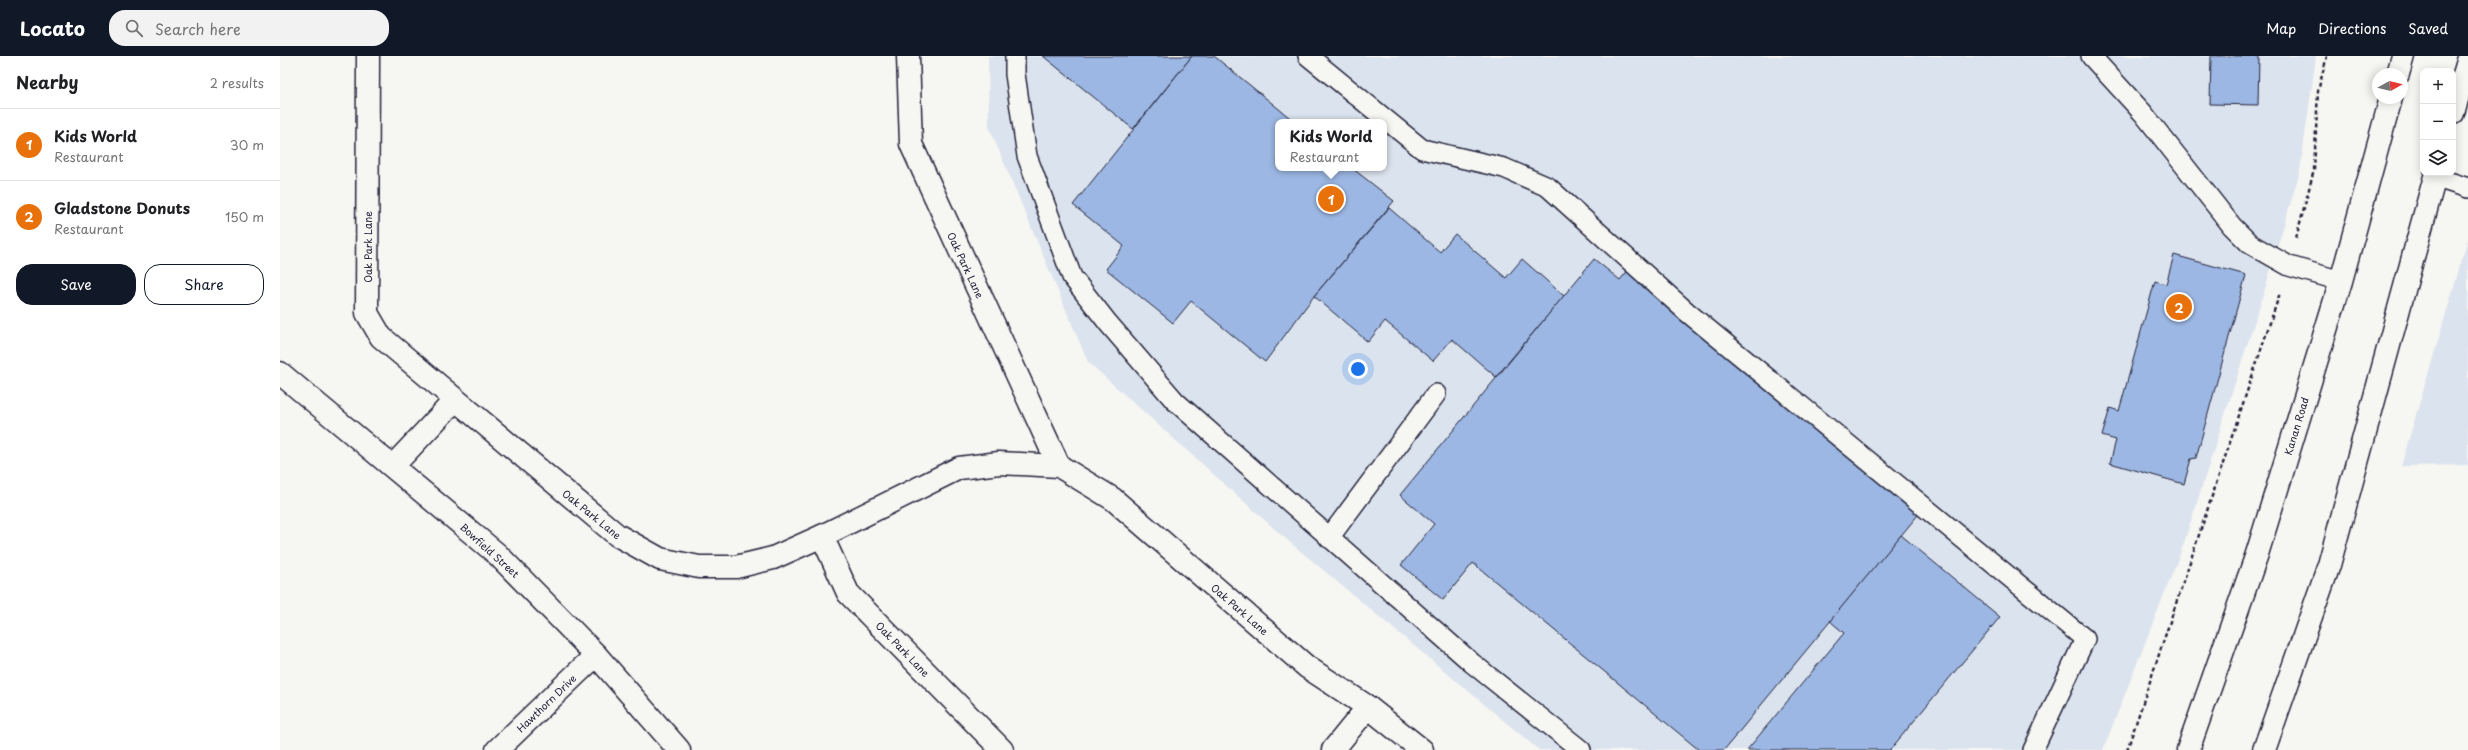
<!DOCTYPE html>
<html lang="en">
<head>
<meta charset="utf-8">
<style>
	body { margin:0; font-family:"Playpen Sans",sans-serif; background:#f2f2f2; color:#202124 }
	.controls { position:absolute; right:12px; top:12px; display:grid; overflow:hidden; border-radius:8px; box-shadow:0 2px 10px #0003 }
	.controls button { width:36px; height:36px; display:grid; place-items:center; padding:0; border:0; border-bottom:1px solid #e0e0e0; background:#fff; color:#202124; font:20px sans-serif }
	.compass { position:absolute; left:2092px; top:12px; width:36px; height:36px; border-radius:50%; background:#fff; box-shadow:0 2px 10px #0003; rotate:82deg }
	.you { position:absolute; left:1078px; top:313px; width:14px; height:14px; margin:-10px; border:3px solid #fff; border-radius:50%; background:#1a73e8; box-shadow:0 0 0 6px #1a73e833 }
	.badge { display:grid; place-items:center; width:26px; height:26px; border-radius:50%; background:#111827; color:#fff; font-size:13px; font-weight:700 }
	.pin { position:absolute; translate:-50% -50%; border:2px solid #fff; box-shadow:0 1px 4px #0006 }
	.popup { position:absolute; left:995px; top:63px; width:112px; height:52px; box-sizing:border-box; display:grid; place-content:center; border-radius:8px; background:#fff; filter:drop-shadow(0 1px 3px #0005); font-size:13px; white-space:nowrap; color:#757577 }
	.popup b { font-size:15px; color:#202124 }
	.popup::after { content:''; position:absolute; left:50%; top:100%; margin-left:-8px; border:8px solid transparent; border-top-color:#fff }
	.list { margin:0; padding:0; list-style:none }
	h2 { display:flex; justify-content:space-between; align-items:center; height:52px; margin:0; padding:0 16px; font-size:17px }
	h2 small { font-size:13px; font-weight:400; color:#757577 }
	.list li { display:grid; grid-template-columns:26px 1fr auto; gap:12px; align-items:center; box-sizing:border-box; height:72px; padding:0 16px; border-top:1px solid #e0e0e0 }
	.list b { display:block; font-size:15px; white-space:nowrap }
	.list p { margin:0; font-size:13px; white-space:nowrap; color:#757577 }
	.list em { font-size:13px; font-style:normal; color:#757577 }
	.actions { display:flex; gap:8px; padding:12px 16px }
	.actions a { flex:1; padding:9px 0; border:1px solid #111827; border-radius:16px; text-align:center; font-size:14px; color:#111827 }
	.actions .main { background:#111827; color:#fff }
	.icon { flex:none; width:22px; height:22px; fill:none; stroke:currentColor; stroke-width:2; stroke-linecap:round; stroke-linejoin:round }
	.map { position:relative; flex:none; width:2188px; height:694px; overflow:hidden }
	header { display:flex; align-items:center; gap:24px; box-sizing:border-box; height:56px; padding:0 20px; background:#111827; color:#fff }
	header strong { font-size:19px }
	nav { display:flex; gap:22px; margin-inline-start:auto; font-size:14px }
	.search { width:280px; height:36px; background:#f2f2f2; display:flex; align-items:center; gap:10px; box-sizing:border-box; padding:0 14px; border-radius:16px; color:#757577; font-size:15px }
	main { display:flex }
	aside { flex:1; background:#fff }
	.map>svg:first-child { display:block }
	.built { fill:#dbe3ee; fill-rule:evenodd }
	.building { fill:#9cb7e3; stroke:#22223b }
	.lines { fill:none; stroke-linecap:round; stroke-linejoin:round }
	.service-casing { stroke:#22223b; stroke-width:22 }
	.minor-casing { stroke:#22223b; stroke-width:25 }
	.secondary-casing { stroke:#22223b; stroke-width:25 }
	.path { stroke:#22223b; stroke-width:2.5; stroke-dasharray:4 3; stroke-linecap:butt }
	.service { stroke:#f6f6f2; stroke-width:19 }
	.minor { stroke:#f6f6f2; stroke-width:22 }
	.secondary { stroke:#f6f6f2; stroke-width:22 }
	.labels { text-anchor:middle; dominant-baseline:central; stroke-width:3.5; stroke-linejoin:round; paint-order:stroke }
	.street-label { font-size:10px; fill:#22223b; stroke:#f6f6f2 }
</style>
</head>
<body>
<header>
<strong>Locato</strong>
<div class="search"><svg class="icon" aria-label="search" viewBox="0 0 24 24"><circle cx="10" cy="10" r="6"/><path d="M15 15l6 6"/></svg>Search here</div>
<nav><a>Map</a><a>Directions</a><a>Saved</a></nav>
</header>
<main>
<aside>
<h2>Nearby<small>2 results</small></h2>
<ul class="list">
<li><span class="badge" style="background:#e8710a">1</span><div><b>Kids World</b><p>Restaurant</p></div><em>30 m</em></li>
<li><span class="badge" style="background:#e8710a">2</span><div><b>Gladstone Donuts</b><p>Restaurant</p></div><em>150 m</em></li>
</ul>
<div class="actions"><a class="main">Save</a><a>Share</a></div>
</aside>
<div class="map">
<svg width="2188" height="694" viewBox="0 0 2188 694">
	<rect width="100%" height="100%" fill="#f6f6f2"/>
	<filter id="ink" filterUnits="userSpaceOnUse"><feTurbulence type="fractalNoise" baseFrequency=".025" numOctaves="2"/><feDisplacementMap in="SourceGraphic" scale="8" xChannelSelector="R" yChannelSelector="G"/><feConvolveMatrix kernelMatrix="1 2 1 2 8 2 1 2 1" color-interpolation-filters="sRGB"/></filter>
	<g filter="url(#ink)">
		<!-- built -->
		<g class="built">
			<path d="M708 0H2036L2020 115 1984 236 1903 490 1823 694H1259L1006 483 808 306 709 71ZM998 66H1104V112H998Z"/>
			<path d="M2188 183V409L2121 410Z"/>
		</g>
		<!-- building -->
		<g class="building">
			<path d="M763 0H912L853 73Z"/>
			<path d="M912 0H934L1015 66H998V112H1072L1114 145 1034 240 985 306 911 245 893 267 826 213 844 190 793 149Z"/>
			<path d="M1931 0H1979L1978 49 1930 48Z"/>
			<path d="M1109 152 1160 196 1175 178 1226 222 1242 203 1284 240 1216 321 1172 283 1153 305 1105 265 1088 286 1034 240Z"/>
			<path d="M1894 199 1966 219 1916 402 1911 403 1904 428 1830 407 1836 384 1822 380 1830 352 1839 355 1875 225 1886 228Z"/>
			<path d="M1314 203 1340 224 1350 212 1642 454 1444 694H1419L1193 507 1163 544 1121 509 1154 468 1120 439Z"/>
			<path d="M1621 479 1720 561 1610 694H1467L1564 577 1550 565Z"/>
		</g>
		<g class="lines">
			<!-- service casing -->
			<g class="service-casing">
				<g id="service">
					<path d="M735 0V18L747 100 792 221 828 267 895 345 1192 607 1301 694"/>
					<path d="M1028 0 1142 93 1224 112 1268 131 1407 256 1805 583 1753 694"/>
					<path d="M1811 0 1863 57 1952 170 1970 188 2009 210 2061 225"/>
					<path d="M2154 121 2188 132"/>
					<path d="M1049 482 1156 338"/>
				</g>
			</g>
			<!-- minor casing -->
			<g class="minor-casing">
				<g id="minor">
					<path d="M88 0 87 257 101 281 337 479 380 503 419 511H456L493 502 542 480 679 412 719 407 779 410 833 443 1027 611 1088 651 1142 694"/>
					<path d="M628 0 631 88 779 410"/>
					<path d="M0 317 217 498 316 599 399 694"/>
					<path d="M113 410 175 344"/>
					<path d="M542 480 568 537 722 694"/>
					<path d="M217 694 316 599"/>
					<path d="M1053 694 1088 651"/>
				</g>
			</g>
			<!-- secondary casing -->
			<g class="secondary-casing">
				<g id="secondary">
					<path d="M2118 18 2123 0"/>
					<path d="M2173 57 2188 5"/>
					<path d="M1908 694 1977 498 2061 225 2111 42"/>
					<path d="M1984 694 2049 509 2156 117"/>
				</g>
			</g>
			<!-- path -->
			<g class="path">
				<path d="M2016 182 2034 114 2038 35 2047 0"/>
				<path d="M1847 694 2000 237"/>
			</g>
			<!-- service -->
			<use href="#service" class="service"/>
			<!-- minor -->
			<use href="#minor" class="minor"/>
			<!-- secondary -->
			<use href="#secondary" class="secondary"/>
		</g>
	</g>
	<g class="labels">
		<!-- street labels -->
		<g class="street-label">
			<text transform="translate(87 191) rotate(-90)">Oak Park Lane</text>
			<text transform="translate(686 209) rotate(65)">Oak Park Lane</text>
			<text transform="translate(2016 370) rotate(-73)">Kanan Road</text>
			<text transform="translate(312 458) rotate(39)">Oak Park Lane</text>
			<text transform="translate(210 494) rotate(42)">Bowfield Street</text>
			<text transform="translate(960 553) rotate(41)">Oak Park Lane</text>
			<text transform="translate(623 593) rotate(46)">Oak Park Lane</text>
			<text transform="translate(266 647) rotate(-44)">Hawthorn Drive</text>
		</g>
	</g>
</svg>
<div class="controls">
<button>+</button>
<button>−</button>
<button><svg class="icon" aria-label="layers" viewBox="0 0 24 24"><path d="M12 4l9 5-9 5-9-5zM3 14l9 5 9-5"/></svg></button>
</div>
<svg class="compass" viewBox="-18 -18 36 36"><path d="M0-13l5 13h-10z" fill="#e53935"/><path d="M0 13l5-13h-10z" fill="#757577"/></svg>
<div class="you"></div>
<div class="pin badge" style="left:1051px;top:143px;background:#e8710a">1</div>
<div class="popup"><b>Kids World</b>Restaurant</div>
<div class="pin badge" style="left:1899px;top:251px;background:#e8710a">2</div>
</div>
</main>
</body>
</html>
